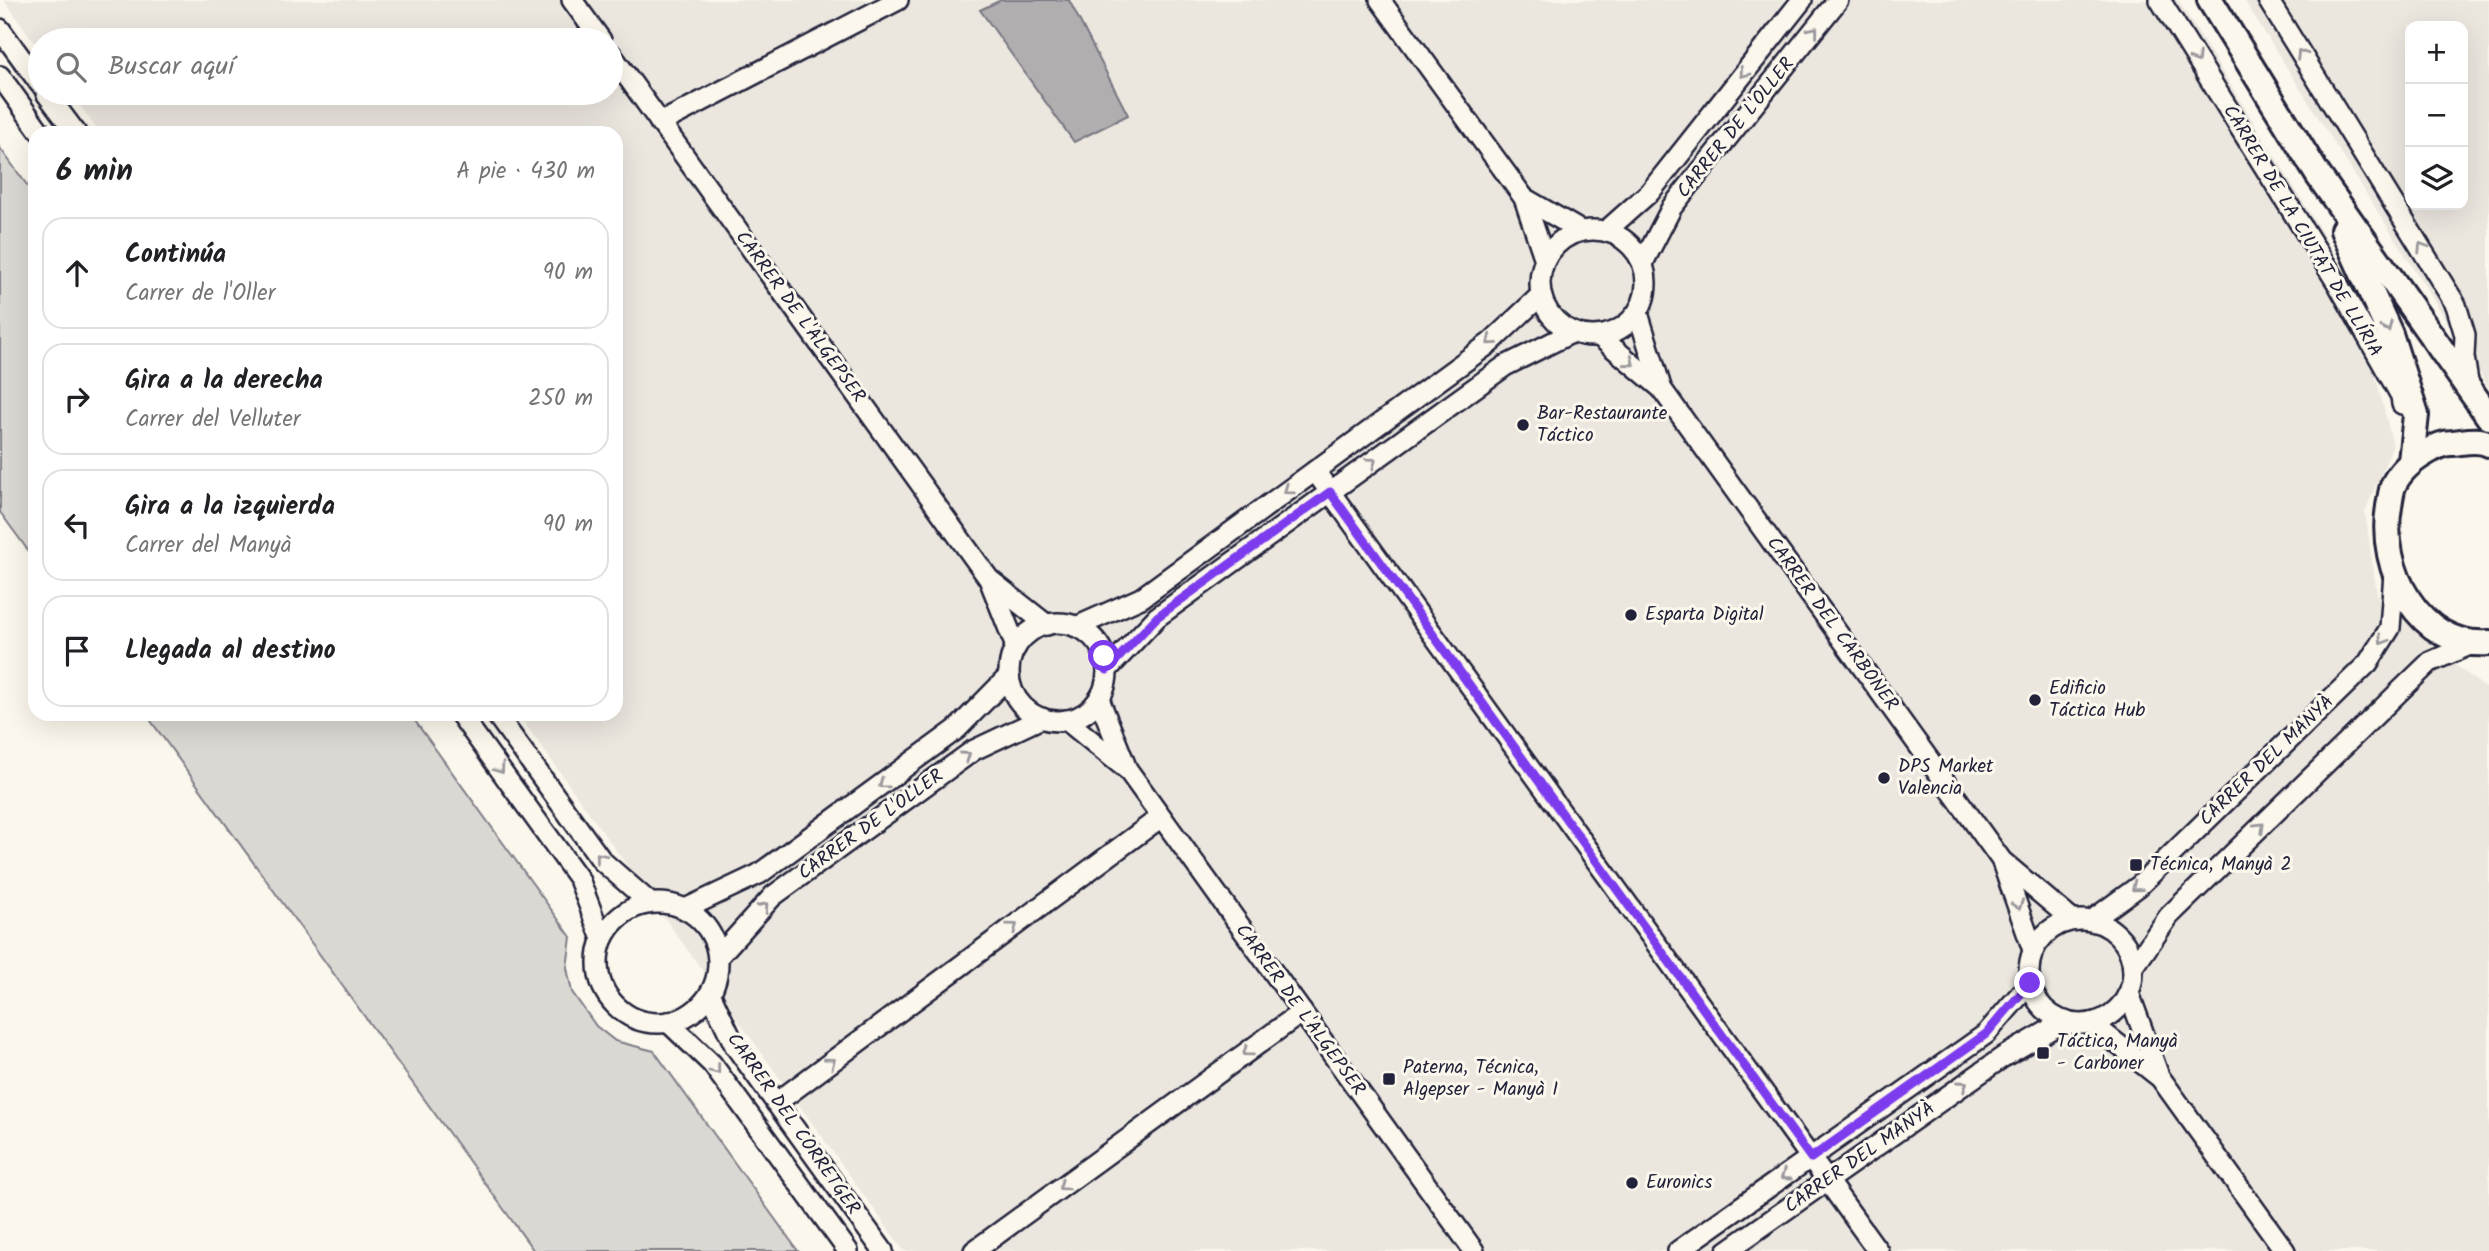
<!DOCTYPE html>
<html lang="es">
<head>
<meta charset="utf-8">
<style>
	body { margin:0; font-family:Kalam,sans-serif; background:#f2f2f2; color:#202124 }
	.controls { position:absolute; right:21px; top:21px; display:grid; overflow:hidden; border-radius:14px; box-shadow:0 7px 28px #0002 }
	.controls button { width:63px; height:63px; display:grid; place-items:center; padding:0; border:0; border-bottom:2px solid #e0e0e0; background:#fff; color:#202124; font:35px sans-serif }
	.stop { position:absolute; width:21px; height:21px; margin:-16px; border:5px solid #7c3aed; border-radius:50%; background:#fff }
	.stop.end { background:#7c3aed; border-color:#fff; box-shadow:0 2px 7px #0008 }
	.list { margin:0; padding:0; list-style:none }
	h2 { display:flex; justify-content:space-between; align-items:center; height:91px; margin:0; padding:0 28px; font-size:30px }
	h2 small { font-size:23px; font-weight:400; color:#757577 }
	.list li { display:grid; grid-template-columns:46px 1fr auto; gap:21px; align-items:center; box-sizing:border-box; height:112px; margin:0 14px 14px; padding:0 14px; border:2px solid #e0e0e0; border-radius:21px }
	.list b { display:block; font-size:26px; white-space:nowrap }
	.list p { margin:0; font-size:23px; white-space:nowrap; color:#757577 }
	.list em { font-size:23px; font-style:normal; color:#757577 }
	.icon { flex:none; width:38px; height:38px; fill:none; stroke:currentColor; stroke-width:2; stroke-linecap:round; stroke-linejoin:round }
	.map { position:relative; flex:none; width:2489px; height:1251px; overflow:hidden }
	.search { position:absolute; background:#fff; box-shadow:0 7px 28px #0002; left:28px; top:28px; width:595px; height:77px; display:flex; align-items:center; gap:18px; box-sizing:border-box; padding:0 24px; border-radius:38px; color:#757577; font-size:26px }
	.panel { position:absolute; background:#fff; box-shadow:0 7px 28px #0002; left:28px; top:126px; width:595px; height:595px; border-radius:21px }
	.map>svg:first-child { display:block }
	.built { fill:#ebe7df; fill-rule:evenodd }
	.green { fill:#dbd8d3; stroke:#7e7d87; stroke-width:2 }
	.water { fill:#b1aeb0; stroke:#787681; stroke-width:2 }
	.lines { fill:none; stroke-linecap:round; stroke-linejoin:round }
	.minor-casing { stroke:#22223b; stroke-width:24 }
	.tertiary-casing { stroke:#22223b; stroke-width:30 }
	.minor { stroke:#fbf7ec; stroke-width:19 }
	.tertiary { stroke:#fbf7ec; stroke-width:24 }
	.oneway { stroke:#99979c }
	.route { stroke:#7c3aed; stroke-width:9 }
	.poi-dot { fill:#22223b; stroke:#fbf7ec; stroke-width:2.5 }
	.labels { text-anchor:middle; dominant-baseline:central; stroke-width:6; stroke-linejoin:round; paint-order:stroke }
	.street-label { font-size:19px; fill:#22223b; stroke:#fbf7ec }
	.poi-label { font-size:19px; fill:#22223b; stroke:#fbf7ec; text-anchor:start }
</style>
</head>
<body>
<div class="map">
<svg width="2489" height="1251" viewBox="0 0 2489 1251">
	<rect width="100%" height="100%" fill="#fbf7ec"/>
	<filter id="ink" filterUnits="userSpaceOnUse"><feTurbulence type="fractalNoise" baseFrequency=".0143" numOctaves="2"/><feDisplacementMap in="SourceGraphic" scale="14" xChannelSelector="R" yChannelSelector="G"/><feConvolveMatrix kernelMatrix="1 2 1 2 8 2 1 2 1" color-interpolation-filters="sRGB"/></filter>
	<g filter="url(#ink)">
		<!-- built -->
		<g class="built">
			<path d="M4 0H2178L2323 234 2355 294 2393 445 2365 512 2377 594 2445 657 2489 691V1251H904L518 714H616V133H100L71 93H611V40H40V50Z"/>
			<path d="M2244 0H2489V388ZM2410 26H2463V205H2410Z"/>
		</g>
		<!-- green -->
		<g class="green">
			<path d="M0 148 35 196V560L0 512Z"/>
			<path d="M146 714H410L571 937 567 968 572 992 596 1026 615 1041 654 1051 798 1251H534Z"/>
		</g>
		<!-- water -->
		<path class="water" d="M1001 0H1069L1128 115 1074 142 980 10Z"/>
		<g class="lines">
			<!-- minor casing -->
			<g class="minor-casing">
				<g id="minor">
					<path d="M572 0 601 40"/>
					<path d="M1380 0 1524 198 1545 260"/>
					<path d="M2160 0 2339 286 2401 396 2402 404"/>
					<path d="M2268 0 2456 305 2465 335 2464 357 2469 388"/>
					<path d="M0 29 40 84"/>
					<path d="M611 54 989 579 1016 647"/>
					<path d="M0 76 41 133"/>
					<path d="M46 93 76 133"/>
					<path d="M660 123 898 0"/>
					<path d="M1524 198 1581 231"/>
					<circle cx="1593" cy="283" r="53"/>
					<path d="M1606 231 1650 192 1802 0"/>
					<path d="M1643 263 1672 207 1838 0"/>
					<path d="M1638 313 1661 387"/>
					<path d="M1599 336 1661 388 2002 861 2072 920"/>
					<path d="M1315 471 1878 1251"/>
					<path d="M990 580 1047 625"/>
					<circle cx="1058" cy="672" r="49"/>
					<path d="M1076 627 1141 598 1490 343 1541 295"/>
					<path d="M1107 670 1157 617 1505 366 1573 332"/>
					<path d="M1099 699 1127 769 1474 1251"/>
					<path d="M460 714 579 879 602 939"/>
					<path d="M496 714 602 861 650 903"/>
					<path d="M1066 720 1125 768"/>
					<path d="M2002 862 2033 950"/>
					<circle cx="658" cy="963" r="60"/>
					<path d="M685 909 759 874 957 729 1009 676"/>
					<circle cx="2081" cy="972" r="52"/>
					<path d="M2091 921 2139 886 2368 663 2390 628 2394 573"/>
					<path d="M718 957 773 896 974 750 1042 718"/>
					<path d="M2133 968 2169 916 2399 692 2430 662 2472 644"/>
					<path d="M710 993 735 1046 883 1251"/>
					<path d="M2129 993 2159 1076 2285 1251"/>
					<path d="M668 1022 712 1064 848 1251"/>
					<path d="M2091 1023 2158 1076"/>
					<path d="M776 1103 1161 817"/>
					<path d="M974 1251 1302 1012"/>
					<path d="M1678 1251 1986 1034 2030 983"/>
					<path d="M1727 1251 2003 1057 2065 1021"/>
				</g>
			</g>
			<!-- tertiary casing -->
			<g class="tertiary-casing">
				<g id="tertiary">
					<path d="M2210 0 2318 175 2489 417"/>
					<path d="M2343 230 2390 334 2416 415 2411 461"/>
					<path d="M2489 444C2478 438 2464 442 2452 443 2442 443 2436 447 2427 452 2413 460 2400 470 2393 486 2391 492 2390 500 2389 507 2378 568 2419 649 2489 643"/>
				</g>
			</g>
			<!-- minor -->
			<use href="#minor" class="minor"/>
			<!-- tertiary -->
			<use href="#tertiary" class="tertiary"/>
		</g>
		<!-- one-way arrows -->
		<defs><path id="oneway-chevron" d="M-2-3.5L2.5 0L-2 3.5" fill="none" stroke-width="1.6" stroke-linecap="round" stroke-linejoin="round" transform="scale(1.75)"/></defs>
		<g class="oneway">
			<use href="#oneway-chevron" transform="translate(1814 31) rotate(-51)"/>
			<use href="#oneway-chevron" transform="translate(2301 54) rotate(-122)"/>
			<use href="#oneway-chevron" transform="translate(2196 58) rotate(58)"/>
			<use href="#oneway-chevron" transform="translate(1744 73) rotate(128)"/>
			<use href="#oneway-chevron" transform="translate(2422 247) rotate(-122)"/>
			<use href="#oneway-chevron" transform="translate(2387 327) rotate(67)"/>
			<use href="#oneway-chevron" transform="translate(1491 341) rotate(140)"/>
			<use href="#oneway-chevron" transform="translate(1630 362) rotate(39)"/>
			<use href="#oneway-chevron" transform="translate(1372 462) rotate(-36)"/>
			<use href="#oneway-chevron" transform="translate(1288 490) rotate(144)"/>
			<use href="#oneway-chevron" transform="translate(2383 640) rotate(122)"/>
			<use href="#oneway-chevron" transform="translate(966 756) rotate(-35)"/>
			<use href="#oneway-chevron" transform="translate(500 769) rotate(54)"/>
			<use href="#oneway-chevron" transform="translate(883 784) rotate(144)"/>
			<use href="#oneway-chevron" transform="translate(2260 827) rotate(-44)"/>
			<use href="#oneway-chevron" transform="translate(600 857) rotate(-130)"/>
			<use href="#oneway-chevron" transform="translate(2136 887) rotate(141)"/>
			<use href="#oneway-chevron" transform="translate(2018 905) rotate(71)"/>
			<use href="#oneway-chevron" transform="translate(764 907) rotate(-48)"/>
			<use href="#oneway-chevron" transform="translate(1013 927) rotate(-37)"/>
			<use href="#oneway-chevron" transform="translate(1247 1052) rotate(144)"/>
			<use href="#oneway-chevron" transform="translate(831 1062) rotate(-37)"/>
			<use href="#oneway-chevron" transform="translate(716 1070) rotate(52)"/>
			<use href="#oneway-chevron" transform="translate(1963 1085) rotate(-35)"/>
			<use href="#oneway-chevron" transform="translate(1785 1176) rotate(145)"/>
			<use href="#oneway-chevron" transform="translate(1063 1186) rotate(144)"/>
		</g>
	</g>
	<g class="lines" filter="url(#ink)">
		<!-- route -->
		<path class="route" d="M1104 656 1107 670 1157 617 1330 492 1811 1158 1986 1034 2030 983"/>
	</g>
	<!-- markers -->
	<g class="poi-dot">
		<circle cx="1523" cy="425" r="7"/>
		<circle cx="1631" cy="615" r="7"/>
		<circle cx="2035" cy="700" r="7"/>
		<circle cx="1884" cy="778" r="7"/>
		<rect x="2129" y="858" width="14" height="14" rx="3.5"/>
		<rect x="2036" y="1046" width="14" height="14" rx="3.5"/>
		<rect x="1382" y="1072" width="14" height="14" rx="3.5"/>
		<circle cx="1632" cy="1183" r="7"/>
	</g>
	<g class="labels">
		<!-- street labels -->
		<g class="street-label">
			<text transform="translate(1736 128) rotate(-51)">CARRER DE L'OLLER</text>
			<text transform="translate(2302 231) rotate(59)">CARRER DE LA CIUTAT DE LLÍRIA</text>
			<text transform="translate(800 317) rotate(54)">CARRER DE L'ALGEPSER</text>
			<text transform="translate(1832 624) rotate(54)">CARRER DEL CARBONER</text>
			<text transform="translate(2267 761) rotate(-44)">CARRER DEL MANYÀ</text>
			<text transform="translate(871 825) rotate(-36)">CARRER DE L'OLLER</text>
			<text transform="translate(1300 1010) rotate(54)">CARRER DE L'ALGEPSER</text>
			<text transform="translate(793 1124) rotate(55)">CARRER DEL CORRETGER</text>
			<text transform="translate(1860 1158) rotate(-35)">CARRER DEL MANYÀ</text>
		</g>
		<!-- poi labels -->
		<g class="poi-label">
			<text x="1537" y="414">Bar-Restaurante<tspan x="1537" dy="22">Táctico</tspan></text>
			<text x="1645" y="615">Esparta Digital</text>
			<text x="2049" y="689">Edificio<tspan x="2049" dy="22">Táctica Hub</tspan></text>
			<text x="1898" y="767">DPS Market<tspan x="1898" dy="22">Valencia</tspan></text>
			<text x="2150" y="865">Técnica, Manyà 2</text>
			<text x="2057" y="1042">Táctica, Manyà<tspan x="2057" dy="22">- Carboner</tspan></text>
			<text x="1403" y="1068">Paterna, Técnica,<tspan x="1403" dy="22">Algepser - Manyà I</tspan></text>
			<text x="1646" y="1183">Euronics</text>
		</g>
	</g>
</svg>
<div class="controls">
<button>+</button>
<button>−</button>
<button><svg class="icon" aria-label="layers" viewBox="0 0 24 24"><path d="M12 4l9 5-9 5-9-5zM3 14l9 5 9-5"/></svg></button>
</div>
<div class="stop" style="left:1104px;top:656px"></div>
<div class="stop end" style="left:2030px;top:983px"></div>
<div class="search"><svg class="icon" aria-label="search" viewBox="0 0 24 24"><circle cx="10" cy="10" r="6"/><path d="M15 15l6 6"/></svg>Buscar aquí</div>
<section class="panel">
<h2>6 min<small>A pie · 430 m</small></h2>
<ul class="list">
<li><svg class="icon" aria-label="ahead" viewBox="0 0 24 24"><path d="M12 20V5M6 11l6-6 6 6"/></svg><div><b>Continúa</b><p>Carrer de l'Oller</p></div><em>90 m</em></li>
<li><svg class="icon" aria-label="right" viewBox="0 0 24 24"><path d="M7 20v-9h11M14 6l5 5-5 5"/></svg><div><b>Gira a la derecha</b><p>Carrer del Velluter</p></div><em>250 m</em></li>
<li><svg class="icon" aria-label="left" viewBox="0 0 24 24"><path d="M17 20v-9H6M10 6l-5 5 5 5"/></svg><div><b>Gira a la izquierda</b><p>Carrer del Manyà</p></div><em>90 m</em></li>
<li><svg class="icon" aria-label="arrive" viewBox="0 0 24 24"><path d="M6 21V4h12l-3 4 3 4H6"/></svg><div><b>Llegada al destino</b></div></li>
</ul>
</section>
</div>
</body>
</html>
